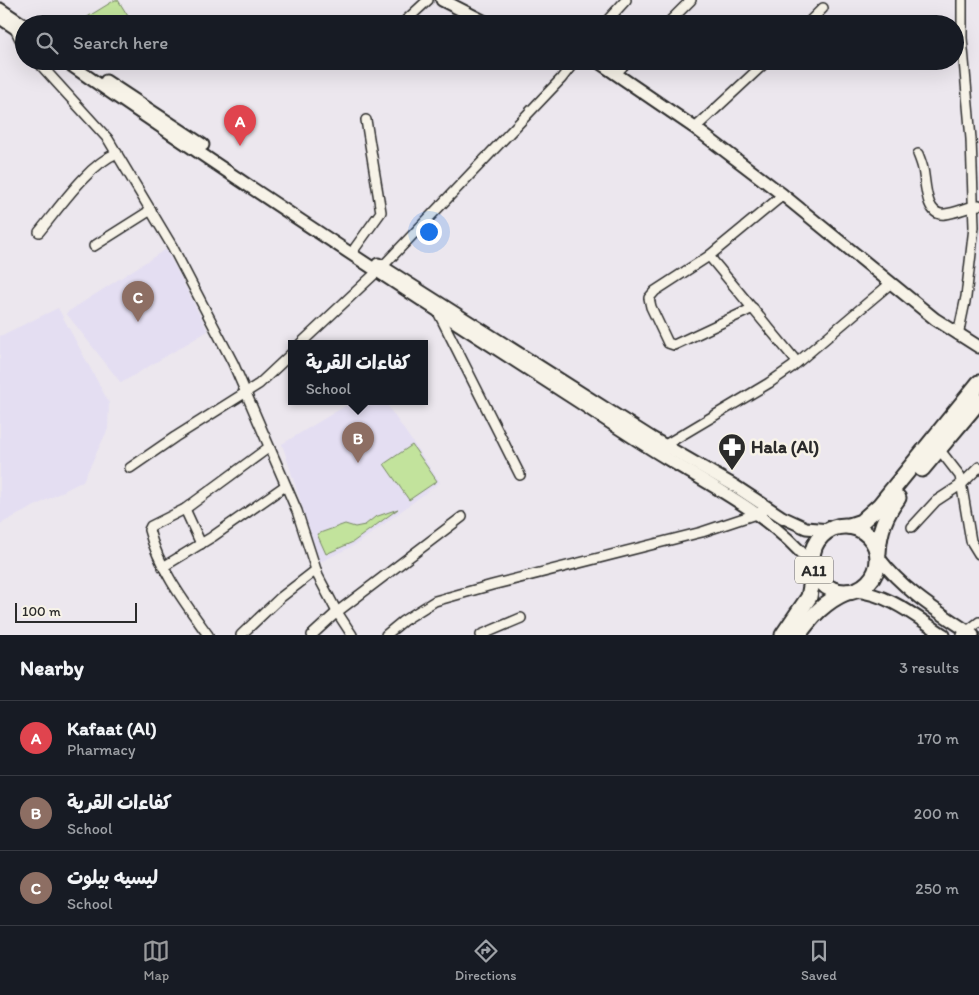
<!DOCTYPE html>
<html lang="en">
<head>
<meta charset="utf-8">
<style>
	body { margin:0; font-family:Itim,"Playpen Sans Arabic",sans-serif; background:#242831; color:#f1f3f6 }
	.scale { position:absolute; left:15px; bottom:12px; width:122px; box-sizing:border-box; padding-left:5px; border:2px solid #2b2b2b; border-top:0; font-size:14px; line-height:18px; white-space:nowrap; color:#2b2b2b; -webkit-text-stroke:4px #f7f3e8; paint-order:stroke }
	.you { position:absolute; left:428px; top:231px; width:18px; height:18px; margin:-12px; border:4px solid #fff; border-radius:50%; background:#1a73e8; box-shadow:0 0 0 8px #1a73e833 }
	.badge { display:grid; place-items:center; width:32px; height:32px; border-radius:50%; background:#98999b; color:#fff; font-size:16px; font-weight:700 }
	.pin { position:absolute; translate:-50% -41px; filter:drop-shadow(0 1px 2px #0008) }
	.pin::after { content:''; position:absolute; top:26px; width:18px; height:15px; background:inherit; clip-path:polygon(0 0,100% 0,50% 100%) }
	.popup { position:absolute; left:288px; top:340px; width:140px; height:65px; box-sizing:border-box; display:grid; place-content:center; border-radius:0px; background:#171b24; filter:drop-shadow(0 1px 4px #0005); font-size:16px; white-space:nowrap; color:#9ea1a6 }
	.popup b { font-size:19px; color:#f1f3f6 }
	.popup::after { content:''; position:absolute; left:50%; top:100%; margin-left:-10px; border:10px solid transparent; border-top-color:#171b24 }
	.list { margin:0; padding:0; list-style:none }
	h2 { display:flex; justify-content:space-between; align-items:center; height:65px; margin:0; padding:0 20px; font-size:21px }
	h2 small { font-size:16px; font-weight:400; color:#9ea1a6 }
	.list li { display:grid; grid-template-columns:32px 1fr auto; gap:15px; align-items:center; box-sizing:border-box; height:75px; padding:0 20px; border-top:1px solid #363941 }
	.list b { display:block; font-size:19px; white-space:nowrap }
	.list p { margin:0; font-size:16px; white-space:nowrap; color:#9ea1a6 }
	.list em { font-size:16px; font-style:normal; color:#9ea1a6 }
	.icon { flex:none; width:28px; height:28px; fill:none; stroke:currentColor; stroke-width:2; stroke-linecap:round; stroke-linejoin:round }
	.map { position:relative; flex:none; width:979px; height:635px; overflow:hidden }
	.search { position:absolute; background:#171b24; box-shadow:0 5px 20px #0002; left:15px; right:15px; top:15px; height:55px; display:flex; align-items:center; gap:12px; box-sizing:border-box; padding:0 18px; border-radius:28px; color:#9ea1a6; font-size:19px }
	.sheet { height:290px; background:#171b24 }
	nav { display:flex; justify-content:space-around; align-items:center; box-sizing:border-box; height:70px; border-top:1px solid #363941; background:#171b24; font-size:14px; color:#9ea1a6 }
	nav a { display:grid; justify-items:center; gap:2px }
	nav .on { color:#98999b }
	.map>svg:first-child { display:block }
	.built { fill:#e4def2 }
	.green { fill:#c2e39c; stroke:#768764 }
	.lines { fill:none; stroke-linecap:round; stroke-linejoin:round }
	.street-casing { stroke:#2b2b2b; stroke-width:12 }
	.secondary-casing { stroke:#2b2b2b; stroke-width:15 }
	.highway-casing { stroke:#2b2b2b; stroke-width:19 }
	.street { stroke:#f7f3e8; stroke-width:9 }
	.secondary { stroke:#f7f3e8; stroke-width:11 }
	.highway { stroke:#f7f3e8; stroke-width:15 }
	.labels { text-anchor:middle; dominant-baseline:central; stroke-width:5; stroke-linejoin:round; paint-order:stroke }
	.shield { fill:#f7f3e8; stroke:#686764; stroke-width:1 }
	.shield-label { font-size:16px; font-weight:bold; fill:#2b2b2b }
	.poi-label { font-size:18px; font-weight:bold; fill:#2b2b2b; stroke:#f7f3e8; text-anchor:start }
</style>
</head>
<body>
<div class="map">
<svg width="979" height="635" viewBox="0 0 979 635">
	<rect width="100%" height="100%" fill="#ece7ee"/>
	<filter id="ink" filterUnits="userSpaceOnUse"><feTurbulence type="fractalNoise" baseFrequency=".02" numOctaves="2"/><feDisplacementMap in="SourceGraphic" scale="10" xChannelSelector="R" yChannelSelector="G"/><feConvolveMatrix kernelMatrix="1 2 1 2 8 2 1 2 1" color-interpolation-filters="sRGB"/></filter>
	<g filter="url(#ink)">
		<!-- built -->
		<g class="built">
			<path d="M166 249 208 331 121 383 66 313Z"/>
			<path d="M58 308 109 403 108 429 83 481 0 524V336Z"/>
			<path d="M352 402H385L440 482 357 544 320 562 282 444Z"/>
		</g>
		<!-- green -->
		<g class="green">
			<path d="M115 0H118L131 21 126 24H76Z"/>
			<path d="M412 445 437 481 409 500 384 464Z"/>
			<path d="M398 509 353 542 326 554 317 534 345 524 355 527 365 525 375 517Z"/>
		</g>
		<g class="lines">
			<!-- street casing -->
			<g class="street-casing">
				<g id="street">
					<path d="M402 24 428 0"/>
					<path d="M604 24 626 0"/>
					<path d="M667 24 691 0"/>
					<path d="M807 24 823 8"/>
					<path d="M16 27 15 29 24 47"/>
					<path d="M37 61 108 139 172 246 233 363 297 511 318 576 337 612 352 635"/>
					<path d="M615 74 628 61"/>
					<path d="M695 128 767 61"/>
					<path d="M918 154C920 159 922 164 923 169 926 182 925 217 945 214 956 213 967 207 979 205"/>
					<path d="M39 232C59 208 88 165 117 153"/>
					<path d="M94 246 151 210"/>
					<path d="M355 248 381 212 366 120"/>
					<path d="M709 256 797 362"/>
					<path d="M753 308 674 345 668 343 651 307 649 298 655 291 709 256 783 195"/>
					<path d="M437 310 520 475"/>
					<path d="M958 335 966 297 974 227 971 139 962 38V0"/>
					<path d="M300 344 382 267 561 79 575 61"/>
					<path d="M665 445 769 383 792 367 891 283"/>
					<path d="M939 449 960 476 971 541 979 554"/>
					<path d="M130 468 175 437 259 384 292 353"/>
					<path d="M185 509 201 544"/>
					<path d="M912 527 936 501 962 484 979 467"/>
					<path d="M163 567 212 537 285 486"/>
					<path d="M208 635C185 603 159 569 149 530L151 526 185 509 268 448"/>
					<path d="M241 635 280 598 316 570"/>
					<path d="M312 635 337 612 462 517"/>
					<path d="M386 635 403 621 435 601 492 585 702 532 756 514 768 508"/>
					<path d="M481 635 521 618"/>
					<path d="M962 635 979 622"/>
				</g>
			</g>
			<!-- secondary casing -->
			<g class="secondary-casing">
				<g id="secondary">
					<path d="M442 0 489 24"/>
					<path d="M0 9 24 25"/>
					<path d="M0 18 24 34"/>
					<path d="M65 61C234 178 406 291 579 402 609 422 639 442 671 461 721 491 775 519 812 565"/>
					<path d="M597 61 695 128 783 195 935 319 979 347"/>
					<path d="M106 81 203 145"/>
					<path d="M378 264 652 438 735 486 782 517 806 528 830 530"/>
					<path d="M879 558C904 591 939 612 973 635"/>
					<path d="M853 591C888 593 916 617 944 635"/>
				</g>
			</g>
			<!-- highway casing -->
			<g class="highway-casing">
				<g id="highway">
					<path d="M922 469 979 401"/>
					<circle cx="845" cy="559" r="33"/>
					<path d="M849 526 861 522 880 505 979 383"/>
					<path d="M878 553C879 531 885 515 898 498"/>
					<path d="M783 635 809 597 814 570"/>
					<path d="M798 635C811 617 825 601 847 592"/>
				</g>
			</g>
			<!-- street -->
			<use href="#street" class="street"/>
			<!-- secondary -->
			<use href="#secondary" class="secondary"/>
			<!-- highway -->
			<use href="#highway" class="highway"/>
		</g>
	</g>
	<!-- icons -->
	<defs>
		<g id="pharmacy-pin" transform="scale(1.4375)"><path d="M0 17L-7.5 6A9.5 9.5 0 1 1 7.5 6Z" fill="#2b2b2b" stroke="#f7f3e8"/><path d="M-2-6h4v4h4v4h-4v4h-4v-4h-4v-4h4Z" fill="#fff"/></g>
	</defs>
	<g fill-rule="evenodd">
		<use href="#pharmacy-pin" x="732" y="447"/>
	</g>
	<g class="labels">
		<!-- shield labels -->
		<rect class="shield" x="795" y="556.5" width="38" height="27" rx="4"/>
		<g class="shield-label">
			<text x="814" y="570">A11</text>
		</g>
		<!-- poi labels -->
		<g class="poi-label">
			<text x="751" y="447">Hala (Al)</text>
		</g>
	</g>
</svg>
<div class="scale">100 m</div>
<div class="you"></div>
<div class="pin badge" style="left:240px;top:146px;background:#e0444e">A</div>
<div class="pin badge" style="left:358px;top:463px;background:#8d6e63">B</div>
<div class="popup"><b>كفاءات القرية</b>School</div>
<div class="pin badge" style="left:138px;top:322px;background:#8d6e63">C</div>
<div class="search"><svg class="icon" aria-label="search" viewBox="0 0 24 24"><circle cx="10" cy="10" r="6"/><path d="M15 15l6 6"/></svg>Search here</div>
</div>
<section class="sheet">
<h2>Nearby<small>3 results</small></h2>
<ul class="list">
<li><span class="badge" style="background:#e0444e">A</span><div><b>Kafaat (Al)</b><p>Pharmacy</p></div><em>170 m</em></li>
<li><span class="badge" style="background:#8d6e63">B</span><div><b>كفاءات القرية</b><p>School</p></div><em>200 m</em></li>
<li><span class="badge" style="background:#8d6e63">C</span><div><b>ليسيه بيلوت</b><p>School</p></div><em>250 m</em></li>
</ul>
</section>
<nav>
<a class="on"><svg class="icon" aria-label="map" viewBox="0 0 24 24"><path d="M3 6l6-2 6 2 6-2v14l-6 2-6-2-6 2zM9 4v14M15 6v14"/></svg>Map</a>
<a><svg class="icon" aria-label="directions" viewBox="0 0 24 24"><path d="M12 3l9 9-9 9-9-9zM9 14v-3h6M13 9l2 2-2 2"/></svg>Directions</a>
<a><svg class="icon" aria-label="saved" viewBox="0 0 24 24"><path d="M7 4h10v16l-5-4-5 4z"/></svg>Saved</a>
</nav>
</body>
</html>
